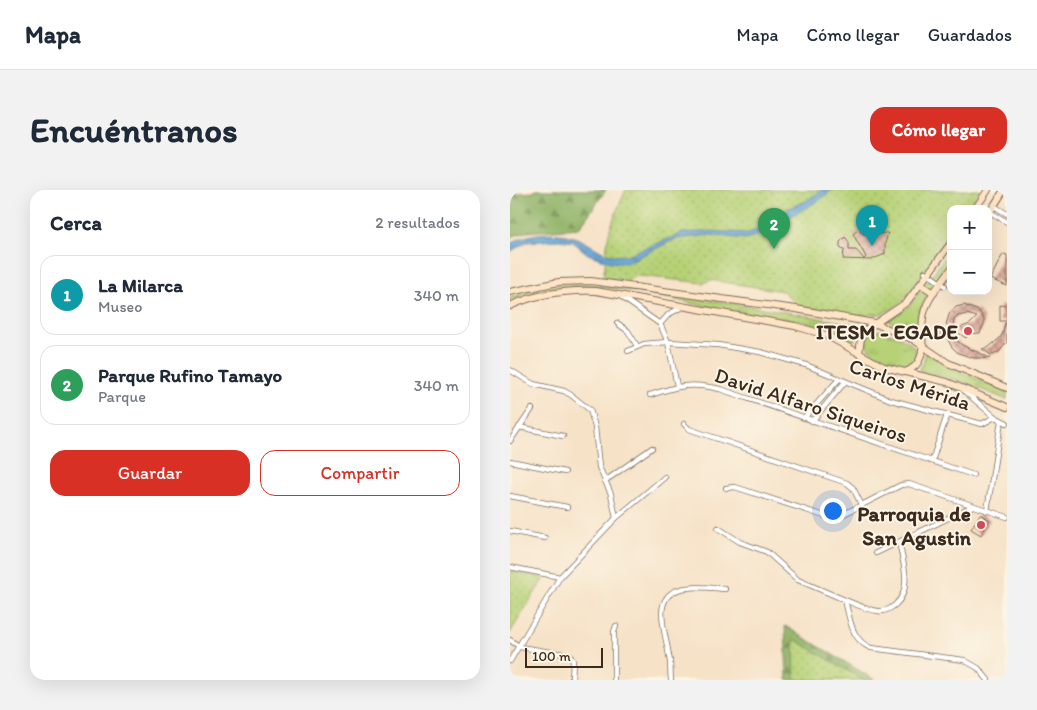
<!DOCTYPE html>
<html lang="es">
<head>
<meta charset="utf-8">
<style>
	body { margin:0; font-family:Itim,sans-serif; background:#f2f2f3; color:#1f2937 }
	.controls { position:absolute; right:15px; top:15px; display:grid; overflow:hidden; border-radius:10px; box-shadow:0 5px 20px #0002 }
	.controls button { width:45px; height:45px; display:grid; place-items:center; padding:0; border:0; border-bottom:1px solid #e0e1e3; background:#fff; color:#1f2937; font:25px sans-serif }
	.scale { position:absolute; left:15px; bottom:12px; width:78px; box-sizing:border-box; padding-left:5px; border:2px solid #3b2a1e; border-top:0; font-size:14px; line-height:18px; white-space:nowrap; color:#3b2a1e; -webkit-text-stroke:4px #fcf5e5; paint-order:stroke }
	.you { position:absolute; left:322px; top:320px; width:18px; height:18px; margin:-12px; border:4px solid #fff; border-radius:50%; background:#1a73e8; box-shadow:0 0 0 8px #1a73e833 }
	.badge { display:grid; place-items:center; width:32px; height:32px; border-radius:50%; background:#d93025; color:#fff; font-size:16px; font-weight:700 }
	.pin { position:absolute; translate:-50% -41px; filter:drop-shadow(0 1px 2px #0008) }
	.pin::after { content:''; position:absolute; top:26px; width:18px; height:15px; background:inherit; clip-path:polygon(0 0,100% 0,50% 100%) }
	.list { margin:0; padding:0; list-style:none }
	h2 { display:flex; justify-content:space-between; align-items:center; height:65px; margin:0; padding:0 20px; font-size:21px }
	h2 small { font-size:16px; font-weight:400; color:#747a83 }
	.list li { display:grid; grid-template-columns:32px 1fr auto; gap:15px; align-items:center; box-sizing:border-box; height:80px; margin:0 10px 10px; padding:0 10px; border:1px solid #e0e1e3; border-radius:15px }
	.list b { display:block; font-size:19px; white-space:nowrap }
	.list p { margin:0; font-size:16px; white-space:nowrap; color:#747a83 }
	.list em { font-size:16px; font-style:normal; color:#747a83 }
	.actions { display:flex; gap:10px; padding:15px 20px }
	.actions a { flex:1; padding:11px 0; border:1px solid #d93025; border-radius:15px; text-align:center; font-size:18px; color:#d93025 }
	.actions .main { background:#d93025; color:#fff }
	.map { position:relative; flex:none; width:497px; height:490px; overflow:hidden; border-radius:15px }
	header { display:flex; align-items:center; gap:30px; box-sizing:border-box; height:70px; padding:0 25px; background:#fff; border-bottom:1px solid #e0e1e3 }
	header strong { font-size:24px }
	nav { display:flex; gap:28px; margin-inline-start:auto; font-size:18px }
	.intro { display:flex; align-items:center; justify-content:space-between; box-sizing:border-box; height:120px; padding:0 30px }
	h1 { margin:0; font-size:35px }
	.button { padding:12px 22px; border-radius:15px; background:#d93025; color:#fff; font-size:18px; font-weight:700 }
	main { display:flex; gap:30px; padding:0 30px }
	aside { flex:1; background:#fff; border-radius:15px; box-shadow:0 5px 20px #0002 }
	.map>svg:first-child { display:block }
	.grass { fill:url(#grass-tufts); stroke:#787e4a }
	.forest { fill:url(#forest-firs); stroke:#666e42 }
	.park { fill:url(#park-dots); stroke:#787e4a }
	.water { fill:url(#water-ripples); stroke:#4e6678 }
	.building { fill:url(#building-cross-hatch) }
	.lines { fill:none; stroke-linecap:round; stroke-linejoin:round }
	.street-casing { stroke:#7c6a59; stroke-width:6 }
	.secondary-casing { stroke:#7c6a59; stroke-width:8 }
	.street { stroke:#fff; stroke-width:4.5 }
	.secondary { stroke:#ffe4c6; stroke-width:6 }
	.poi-dot { fill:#d1495b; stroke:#fcf5e5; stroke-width:2 }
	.labels { text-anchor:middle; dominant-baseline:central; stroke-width:4; stroke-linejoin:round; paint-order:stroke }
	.poi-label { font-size:21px; font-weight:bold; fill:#3b2a1e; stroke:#fcf5e5; text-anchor:end }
	.street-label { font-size:21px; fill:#3b2a1e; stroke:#fcf5e5 }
</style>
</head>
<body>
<header>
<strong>Mapa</strong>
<nav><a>Mapa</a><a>Cómo llegar</a><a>Guardados</a></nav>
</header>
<div class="intro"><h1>Encuéntranos</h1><a class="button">Cómo llegar</a></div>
<main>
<aside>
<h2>Cerca<small>2 resultados</small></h2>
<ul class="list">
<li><span class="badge" style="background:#0f9aa8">1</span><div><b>La Milarca</b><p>Museo</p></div><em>340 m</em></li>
<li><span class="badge" style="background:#2e9e5b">2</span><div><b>Parque Rufino Tamayo</b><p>Parque</p></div><em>340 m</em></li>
</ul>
<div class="actions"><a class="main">Guardar</a><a>Compartir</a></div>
</aside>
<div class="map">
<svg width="497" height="490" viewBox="0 0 497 490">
	<defs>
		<pattern id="grass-tufts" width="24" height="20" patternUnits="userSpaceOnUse" patternTransform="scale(1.25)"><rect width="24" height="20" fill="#b6d176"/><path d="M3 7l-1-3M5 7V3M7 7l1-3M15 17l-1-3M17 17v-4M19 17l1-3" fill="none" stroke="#9db466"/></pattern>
		<pattern id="forest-firs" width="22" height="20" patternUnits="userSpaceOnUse" patternTransform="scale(1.25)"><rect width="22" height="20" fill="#90b367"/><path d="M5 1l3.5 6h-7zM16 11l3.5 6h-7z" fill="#779254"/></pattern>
		<pattern id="park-dots" width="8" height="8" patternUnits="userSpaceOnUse" patternTransform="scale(1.25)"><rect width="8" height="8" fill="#b6d176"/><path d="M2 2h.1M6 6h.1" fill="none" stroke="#9db466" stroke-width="1.8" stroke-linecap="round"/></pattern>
		<pattern id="water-ripples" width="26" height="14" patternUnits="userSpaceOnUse" patternTransform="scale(1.25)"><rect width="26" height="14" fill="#60a1d3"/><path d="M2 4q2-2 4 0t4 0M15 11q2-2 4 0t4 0" fill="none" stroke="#5083ab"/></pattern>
		<pattern id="building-cross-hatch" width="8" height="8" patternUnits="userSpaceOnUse" patternTransform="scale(1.25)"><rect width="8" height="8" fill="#ddac9f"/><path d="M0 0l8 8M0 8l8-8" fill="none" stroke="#b48c81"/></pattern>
	</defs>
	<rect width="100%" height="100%" fill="#fcf5e5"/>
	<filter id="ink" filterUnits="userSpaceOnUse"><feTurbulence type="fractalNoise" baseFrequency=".02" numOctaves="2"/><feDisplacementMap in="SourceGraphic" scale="10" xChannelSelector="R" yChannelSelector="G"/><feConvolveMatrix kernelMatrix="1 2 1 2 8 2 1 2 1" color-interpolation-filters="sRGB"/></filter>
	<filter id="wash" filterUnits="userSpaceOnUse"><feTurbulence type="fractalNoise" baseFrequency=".0096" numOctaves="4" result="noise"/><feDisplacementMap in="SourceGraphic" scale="20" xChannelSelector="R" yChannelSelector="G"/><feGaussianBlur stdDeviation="1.12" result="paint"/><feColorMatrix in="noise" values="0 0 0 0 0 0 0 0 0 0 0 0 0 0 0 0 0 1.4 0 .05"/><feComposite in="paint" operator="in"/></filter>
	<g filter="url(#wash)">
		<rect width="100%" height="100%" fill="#f6e2c7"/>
		<!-- grass -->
		<g class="grass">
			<path d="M441 59V72L414 111 410 121 409 131 410 146 379 131V129L394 121 401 114Z"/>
			<path d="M77 94 242 116 348 135 350 137 342 155C332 149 321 140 309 136 279 127 247 126 216 120 164 111 112 94 59 97 38 98 19 103 0 111V107L45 95Z"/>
			<path d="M364 140C375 141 391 146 400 153 409 160 405 176 393 176 379 175 339 156 364 140Z"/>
			<path d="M416 162 436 175 497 202V210L451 191 410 181 409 180 413 174Z"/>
		</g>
		<!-- forest -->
		<g class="forest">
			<path d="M25 0H96L69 38 16 42 0 47V4L24 2Z"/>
			<path d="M275 436 365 490H277Z"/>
		</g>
		<!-- park -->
		<g class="park">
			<path d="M116 0H470L457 19H441V43L400 102 390 113 380 120 369 124 345 126 288 116 273 101 200 90 194 93 130 86 124 87 118 91 93 87C96 74 96 61 98 48 102 31 109 15 116 0Z"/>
			<path d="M0 381 34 388 0 443Z"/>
			<path d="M284 449 353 490H285Z"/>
		</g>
		<!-- water -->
		<path class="water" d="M312 0H322L308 11 246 46 235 49 200 45 166 49 116 73 101 72 91 69 78 64 63 52 49 50 16 52 0 62V54C19 41 50 40 71 50 89 58 94 68 117 65L173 43 201 41 238 43 250 38 279 18 296 11Z"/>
		<g id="blocks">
			<!-- building -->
			<g class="building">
				<path d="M348 40 354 44 378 43 375 53V64L361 70 333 69 334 60 330 58V52L335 47 339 52V60H346L354 69 356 67 343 44Z"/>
				<path d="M493 64 497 65V96L480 89Z"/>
				<path d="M454 115 469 121 474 129V134L470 143 458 144 456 148 444 140 460 134 467 127 457 124 448 126 444 130 442 139 436 134 440 122 446 117Z"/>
				<path d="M490 115 497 116V131H490Z"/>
				<path d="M495 133 497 134V152L489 162 481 165 472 159 479 157 490 148 493 143Z"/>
				<path d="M432 137 452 155 480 168H464L448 163 442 157 435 145 426 147 425 140 433 139Z"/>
				<path d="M470 324 480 330 471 345 461 339Z"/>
			</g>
		</g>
	</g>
	<g filter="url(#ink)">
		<use href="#blocks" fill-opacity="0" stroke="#7c6a59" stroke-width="1"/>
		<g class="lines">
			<!-- street casing -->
			<g class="street-casing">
				<g id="street">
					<path d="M484 16 497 24"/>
					<path d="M480 22 497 32"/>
					<path d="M415 82 435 96"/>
					<path d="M110 106 150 134 158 152 167 196"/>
					<path d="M107 133 118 141 127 156"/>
					<path d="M150 134 159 124 172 117"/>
					<path d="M118 161 134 154 158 152 208 155 250 162 296 175 381 210 472 234 485 227"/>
					<path d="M0 180 23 194 54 201 61 205 80 220 85 237 89 277 101 304 106 328 50 387 0 471"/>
					<path d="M453 200 485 227 497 233"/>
					<path d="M140 205C168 196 180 192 210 199L463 285"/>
					<path d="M294 228 329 189"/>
					<path d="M302 231 335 192"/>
					<path d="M174 234 179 239 337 293 343 298 352 316"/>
					<path d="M9 237 53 246"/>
					<path d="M0 251 22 219"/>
					<path d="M0 271 55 282"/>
					<path d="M422 271 437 225"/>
					<path d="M95 291 142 258"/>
					<path d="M216 298 225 297 324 329 391 295 399 294 497 327"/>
					<path d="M0 306 57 317"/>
					<path d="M477 321 491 231"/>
					<path d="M106 328 155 287"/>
					<path d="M208 338 230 352 257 362 288 390 335 410C340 429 341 450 361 458L454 470 468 478 478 490"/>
					<path d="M0 341 35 348"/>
					<path d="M366 363 463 316"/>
					<path d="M0 377 50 387"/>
					<path d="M335 410C345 414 357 420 368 421 374 422 380 419 385 415 403 399 393 372 389 352"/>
					<path d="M0 450 10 457 60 465 63 471 62 490"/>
					<path d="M104 490V442L106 436"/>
					<path d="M161 490C160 482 161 474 159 466 156 442 138 403 176 398 189 396 202 398 215 399"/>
				</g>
			</g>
			<!-- secondary casing -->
			<g class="secondary-casing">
				<g id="secondary">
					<path d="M465 19 478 0"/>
					<path d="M478 25 494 0"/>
					<path d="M412 95 424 103"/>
					<path d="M0 102 49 92 81 91 286 119 364 133 404 150 438 173 497 198"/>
					<path d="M0 116C28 103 56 100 86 101L285 136 316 145 374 177 437 192 497 217"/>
					<path d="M349 164 351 148 357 139 397 112 441 53"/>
					<path d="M395 182C422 173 408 143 414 123 418 107 431 93 441 79"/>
				</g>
			</g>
			<!-- street -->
			<use href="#street" class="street"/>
			<!-- secondary -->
			<use href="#secondary" class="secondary"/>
		</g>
	</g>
	<!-- markers -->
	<g class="poi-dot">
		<circle cx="458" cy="141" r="5"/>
		<circle cx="471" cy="335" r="5"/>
	</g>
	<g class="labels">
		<!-- poi labels -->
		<g class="poi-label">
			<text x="448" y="141">ITESM - EGADE</text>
			<text x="461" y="323">Parroquia de<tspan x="461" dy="24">San Agustin</tspan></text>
		</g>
		<!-- street labels -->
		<g class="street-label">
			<text transform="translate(400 194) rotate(18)">Carlos Mérida</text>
			<text transform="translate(301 215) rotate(18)">David Alfaro Siqueiros</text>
		</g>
	</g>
</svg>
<div class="controls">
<button>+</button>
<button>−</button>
</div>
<div class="scale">100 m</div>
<div class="you"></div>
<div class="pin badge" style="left:362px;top:56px;background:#0f9aa8">1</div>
<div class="pin badge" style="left:264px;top:59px;background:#2e9e5b">2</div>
</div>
</main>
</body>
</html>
